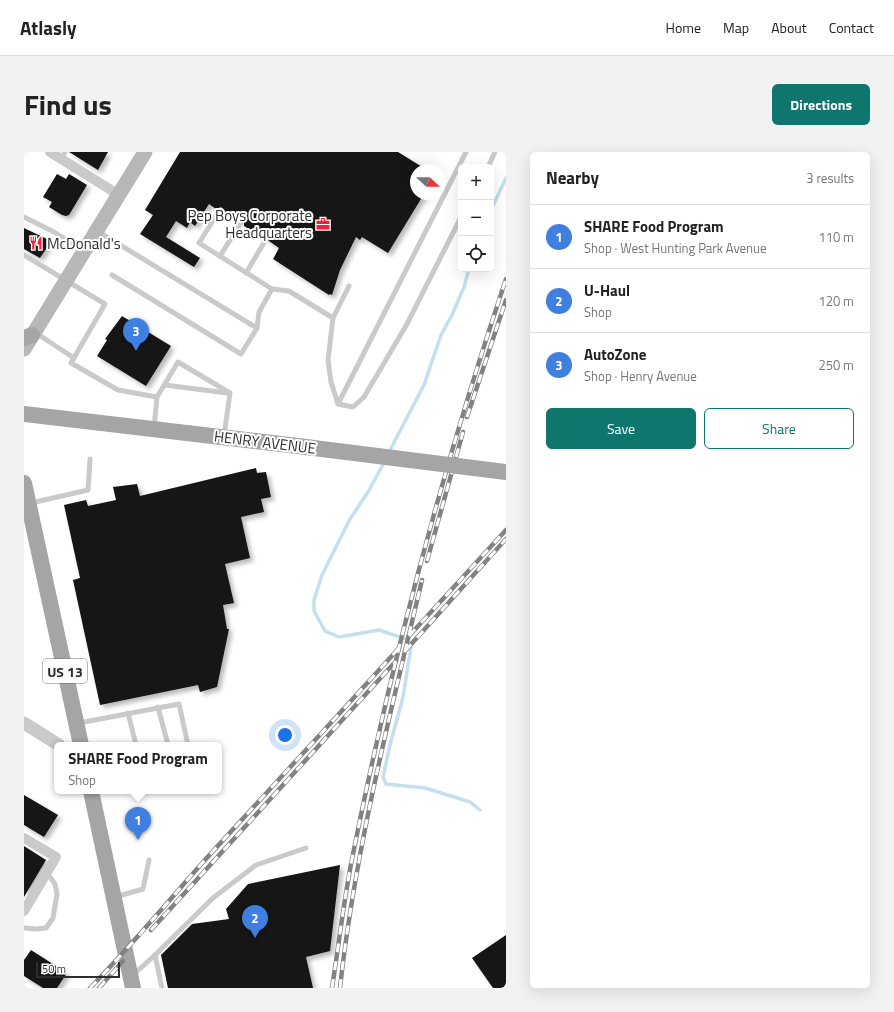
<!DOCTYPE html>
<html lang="en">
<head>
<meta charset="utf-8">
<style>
	body { margin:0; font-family:"Titillium Web",sans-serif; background:#f2f2f2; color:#222 }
	.controls { position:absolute; right:12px; top:12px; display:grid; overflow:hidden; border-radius:6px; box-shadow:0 4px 16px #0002 }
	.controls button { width:36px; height:36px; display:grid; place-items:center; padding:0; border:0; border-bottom:1px solid #e0e0e0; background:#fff; color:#222; font:20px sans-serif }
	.compass { position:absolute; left:386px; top:12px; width:36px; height:36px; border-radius:50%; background:#fff; box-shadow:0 4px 16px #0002; rotate:112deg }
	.scale { position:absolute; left:12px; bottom:10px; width:84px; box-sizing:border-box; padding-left:4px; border:2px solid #2d2d2d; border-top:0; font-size:11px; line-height:14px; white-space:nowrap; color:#2d2d2d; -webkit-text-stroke:3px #fff; paint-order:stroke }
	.you { position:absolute; left:261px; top:583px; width:14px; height:14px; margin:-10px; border:3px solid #fff; border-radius:50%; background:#1a73e8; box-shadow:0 0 0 6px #1a73e833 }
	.badge { display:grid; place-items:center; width:26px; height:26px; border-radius:50%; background:#0f766e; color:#fff; font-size:13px; font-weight:700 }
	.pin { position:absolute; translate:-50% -33px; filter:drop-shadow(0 1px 2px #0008) }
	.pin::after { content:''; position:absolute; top:21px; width:14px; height:12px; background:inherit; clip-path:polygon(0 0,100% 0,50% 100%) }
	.popup { position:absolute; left:30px; top:590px; width:168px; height:52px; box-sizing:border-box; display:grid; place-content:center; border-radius:6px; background:#fff; filter:drop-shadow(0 1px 3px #0005); font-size:13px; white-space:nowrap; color:#767676 }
	.popup b { font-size:15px; color:#222 }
	.popup::after { content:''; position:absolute; left:50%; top:100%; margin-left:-8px; border:8px solid transparent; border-top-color:#fff }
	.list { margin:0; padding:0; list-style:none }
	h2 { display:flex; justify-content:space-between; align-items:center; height:52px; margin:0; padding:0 16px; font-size:17px }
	h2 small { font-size:13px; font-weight:400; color:#767676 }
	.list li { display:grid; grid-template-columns:26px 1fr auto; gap:12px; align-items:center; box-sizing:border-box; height:64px; padding:0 16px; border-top:1px solid #e0e0e0 }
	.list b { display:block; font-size:15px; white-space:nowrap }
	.list p { margin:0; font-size:13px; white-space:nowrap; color:#767676 }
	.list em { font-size:13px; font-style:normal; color:#767676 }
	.actions { display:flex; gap:8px; padding:12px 16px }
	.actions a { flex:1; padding:9px 0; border:1px solid #0f766e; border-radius:6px; text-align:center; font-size:14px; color:#0f766e }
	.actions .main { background:#0f766e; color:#fff }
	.icon { flex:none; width:22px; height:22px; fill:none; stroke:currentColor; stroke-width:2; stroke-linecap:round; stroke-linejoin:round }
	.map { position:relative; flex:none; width:482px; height:836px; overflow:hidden; border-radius:6px }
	header { display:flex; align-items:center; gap:24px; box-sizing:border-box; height:56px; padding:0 20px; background:#fff; border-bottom:1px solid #e0e0e0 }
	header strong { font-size:19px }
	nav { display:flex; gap:22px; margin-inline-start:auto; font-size:14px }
	.intro { display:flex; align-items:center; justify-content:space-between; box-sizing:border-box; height:96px; padding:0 24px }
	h1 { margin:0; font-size:28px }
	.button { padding:10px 18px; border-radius:6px; background:#0f766e; color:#fff; font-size:14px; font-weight:700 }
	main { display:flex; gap:24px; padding:0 24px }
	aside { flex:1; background:#fff; border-radius:6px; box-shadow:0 4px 16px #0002 }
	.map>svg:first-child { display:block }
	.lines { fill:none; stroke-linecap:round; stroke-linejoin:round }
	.stream { stroke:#c4dfee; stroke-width:3.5 }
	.building { fill:#141414; filter:url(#shadow) }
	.service { stroke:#cacaca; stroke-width:5 }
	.minor { stroke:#cacaca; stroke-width:10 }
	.tertiary { stroke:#cacaca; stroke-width:13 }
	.secondary { stroke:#b7b7b7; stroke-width:15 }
	.primary { stroke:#a5a5a5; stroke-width:16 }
	.rail-casing { stroke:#828282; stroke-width:4.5 }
	.rail { stroke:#fff; stroke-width:3; stroke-dasharray:9; stroke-linecap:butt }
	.primary-bridge { stroke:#a5a5a5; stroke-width:16 }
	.labels { text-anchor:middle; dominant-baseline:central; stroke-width:4; stroke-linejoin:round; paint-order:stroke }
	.shield { fill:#fff; stroke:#6c6c6c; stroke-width:1 }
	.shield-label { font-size:14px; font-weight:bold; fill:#2d2d2d }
	.poi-label { font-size:15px; fill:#2d2d2d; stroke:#fff; text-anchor:end }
	.street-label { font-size:15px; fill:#2d2d2d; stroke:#fff }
</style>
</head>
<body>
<header>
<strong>Atlasly</strong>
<nav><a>Home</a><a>Map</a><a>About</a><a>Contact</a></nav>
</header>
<div class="intro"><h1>Find us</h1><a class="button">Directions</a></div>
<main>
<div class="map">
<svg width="482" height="836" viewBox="0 0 482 836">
	<defs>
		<filter id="shadow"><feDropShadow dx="3.5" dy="3.5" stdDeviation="2" flood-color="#0004"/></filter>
	</defs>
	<rect width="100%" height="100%" fill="#fff"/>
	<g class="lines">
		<!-- stream -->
		<g class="stream">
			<path d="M467 58 482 26"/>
			<path d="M365 300 400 233 417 183 428 163 440 135 445 117"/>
			<path d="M361 309 344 340 326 367 298 423 290 448V459L301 479 315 485 355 478 382 487 387 495 379 545 366 593 359 625 362 632 401 636 446 650 456 658"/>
		</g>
	</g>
	<!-- building -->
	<g class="building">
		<path d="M45 0H84L74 18Z"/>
		<path d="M156 0H374L403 18H392V42H400L364 101 338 85 336 88 332 85 316 118 308 143 306 142 305 143 249 107 255 96 245 89 243 86H239L220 74V70L218 68 213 69 199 61V57L197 55 192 57 185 52 171 74 166 70 163 76 152 69 142 85 176 106 170 115 116 82 129 63 121 58Z"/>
		<path d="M33 22 42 27 45 22 63 33 45 63 42 64 38 63 25 55 28 50 19 45Z"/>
		<path d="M0 76 25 88 23 93 24 94 16 106 0 97Z"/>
		<path d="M98 164 147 194 122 234 73 204 83 188 81 187Z"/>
		<path d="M232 316 233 321 242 320 247 345 237 347 240 360 217 365 226 406 201 412 210 451 199 453 203 477H205L193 535 176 540 174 533 76 553 49 428 56 426 40 353 62 348 64 354 92 348 89 335 113 332 116 344Z"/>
		<path d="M0 643 34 663 20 685 0 673Z"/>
		<path d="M0 694 22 708 0 745Z"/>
		<path d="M316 713 306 799 282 805 289 836H144L137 803 168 772 205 767 202 757 224 732Z"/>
		<path d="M482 783V836H469L448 806Z"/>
		<path d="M7 798 43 821 33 836H19L0 824V808Z"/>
	</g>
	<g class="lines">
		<!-- service -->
		<g class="service">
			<path d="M37 7 41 0"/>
			<path d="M464 15 471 0"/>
			<path d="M195 59 175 91 248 137 235 160 233 176"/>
			<path d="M0 65 30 80 59 98"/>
			<path d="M73 79 233 176 217 202 88 123"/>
			<path d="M0 103 81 152 47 211 94 238 133 245"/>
			<path d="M196 104 216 72"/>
			<path d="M222 121 241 89"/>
			<path d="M248 137 265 139 309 166 325 134"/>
			<path d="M309 166 304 208 307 230 314 252 329 255 340 245 383 172 437 65"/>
			<path d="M12 181 50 206"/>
			<path d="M141 233 203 241"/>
			<path d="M314 252 442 0"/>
			<path d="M130 276 133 245 154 210 206 241 200 284"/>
			<path d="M7 351 64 338 66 307"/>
			<path d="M134 555 144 593"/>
			<path d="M104 561 112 593"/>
			<path d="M55 571 155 552 164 593"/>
			<path d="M91 745 119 737 125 708"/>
			<path d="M0 776 12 777 22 776 29 766 33 742 31 732 23 721"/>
			<path d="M131 803 138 836"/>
			<path d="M109 823 131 803 189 746 232 713 282 696"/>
		</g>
		<!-- minor -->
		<g class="minor">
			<path d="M26 0 95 43"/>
			<path d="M0 686 32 705 0 759"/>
		</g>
		<!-- tertiary -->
		<path class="tertiary" d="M0 571 35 593"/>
		<!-- secondary -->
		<path class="secondary" d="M0 197 121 0"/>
		<!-- primary -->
		<g class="primary">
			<path d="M0 186 8 183"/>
			<path d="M0 262 274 294"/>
			<path d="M0 331 57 593"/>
			<path d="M67 639 109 836"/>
		</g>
		<!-- rail casing -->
		<g class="rail-casing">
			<g id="rail">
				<path d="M443 265 482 148"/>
				<path d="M403 409 439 280"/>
				<path d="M385 484 482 378"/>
				<path d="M381 499 482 387"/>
				<path d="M127 778 372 509"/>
				<path d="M66 836C106 795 142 752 180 709 245 638 310 568 375 496"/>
				<path d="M75 836 99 809"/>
				<path d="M308 836C315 791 320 746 329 702 368 507 419 315 482 127"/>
				<path d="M316 836C331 698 366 563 398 428"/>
			</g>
		</g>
		<!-- rail -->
		<use href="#rail" class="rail"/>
		<!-- primary-bridge -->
		<path class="primary-bridge" d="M274 294 482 320"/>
	</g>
	<!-- icons -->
	<defs>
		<g id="office-bare" transform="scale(1.08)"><path d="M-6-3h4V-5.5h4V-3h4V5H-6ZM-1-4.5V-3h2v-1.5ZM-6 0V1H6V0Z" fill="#f32038" stroke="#fff" stroke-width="2.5" paint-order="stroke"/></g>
		<g id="restaurant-bare" transform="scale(1.08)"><path d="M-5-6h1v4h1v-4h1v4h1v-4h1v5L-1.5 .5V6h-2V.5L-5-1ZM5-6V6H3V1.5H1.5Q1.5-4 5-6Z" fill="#f32038" stroke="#fff" stroke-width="2.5" paint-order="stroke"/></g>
	</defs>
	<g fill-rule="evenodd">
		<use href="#office-bare" x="299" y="72"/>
		<use href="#restaurant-bare" x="12" y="91"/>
	</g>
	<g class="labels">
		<!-- shield labels -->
		<rect class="shield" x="19" y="507" width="44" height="24" rx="3"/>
		<g class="shield-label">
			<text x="41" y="519">US 13</text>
		</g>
		<!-- poi labels -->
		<g class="poi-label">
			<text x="288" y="63">Pep Boys Corporate<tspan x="288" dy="17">Headquarters</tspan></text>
			<text x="23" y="91" text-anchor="start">McDonald's</text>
		</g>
		<!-- street labels -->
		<g class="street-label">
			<text transform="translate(241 290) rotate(7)">HENRY AVENUE</text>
		</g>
	</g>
</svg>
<div class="controls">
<button>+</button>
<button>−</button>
<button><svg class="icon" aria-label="locate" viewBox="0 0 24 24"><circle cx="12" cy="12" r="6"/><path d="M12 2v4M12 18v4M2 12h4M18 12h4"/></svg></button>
</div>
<svg class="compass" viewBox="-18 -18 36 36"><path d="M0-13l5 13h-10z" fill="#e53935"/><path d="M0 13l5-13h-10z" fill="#767676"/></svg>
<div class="scale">50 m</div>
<div class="you"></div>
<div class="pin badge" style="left:114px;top:688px;background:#3f7fe0">1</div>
<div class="popup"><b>SHARE Food Program</b>Shop</div>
<div class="pin badge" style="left:231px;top:786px;background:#3f7fe0">2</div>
<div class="pin badge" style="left:112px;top:199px;background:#3f7fe0">3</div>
</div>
<aside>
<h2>Nearby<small>3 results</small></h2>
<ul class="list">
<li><span class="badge" style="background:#3f7fe0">1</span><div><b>SHARE Food Program</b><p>Shop · West Hunting Park Avenue</p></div><em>110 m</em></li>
<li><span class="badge" style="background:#3f7fe0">2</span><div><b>U-Haul</b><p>Shop</p></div><em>120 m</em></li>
<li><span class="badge" style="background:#3f7fe0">3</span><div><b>AutoZone</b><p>Shop · Henry Avenue</p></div><em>250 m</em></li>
</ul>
<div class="actions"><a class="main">Save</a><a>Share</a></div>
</aside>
</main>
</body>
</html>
